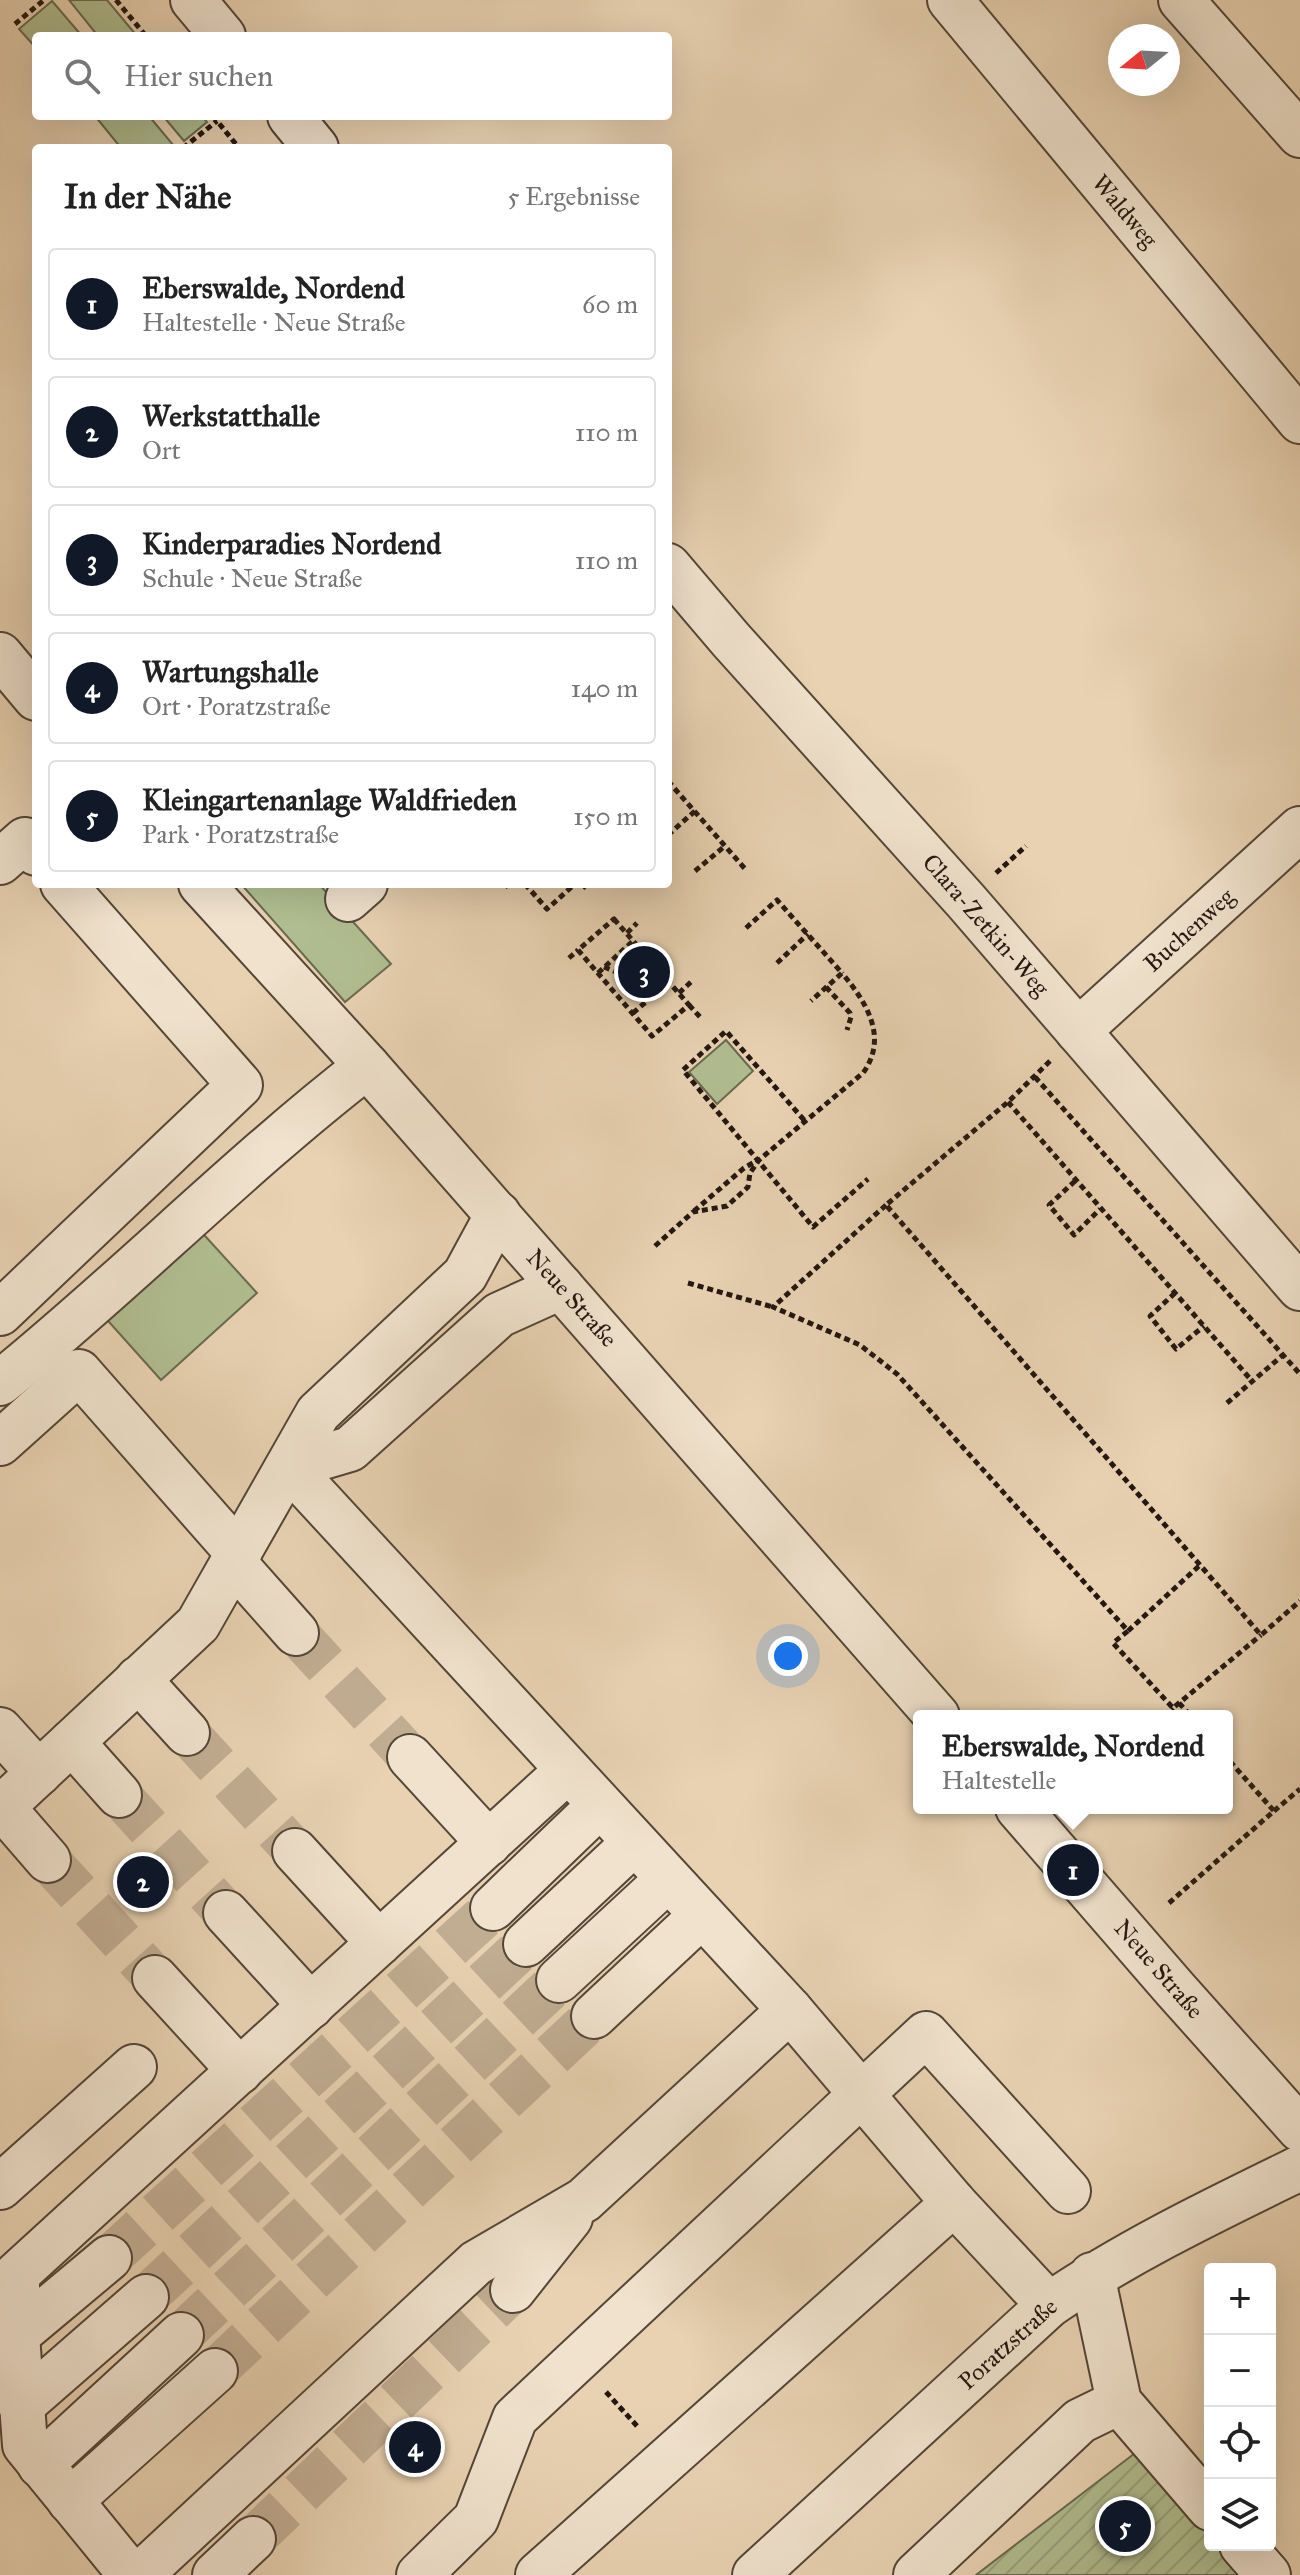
<!DOCTYPE html>
<html lang="de">
<head>
<meta charset="utf-8">
<style>
	body { margin:0; font-family:"IM FELL Great Primer",serif; background:#f2f2f2; color:#222 }
	.controls { position:absolute; right:24px; bottom:24px; display:grid; overflow:hidden; border-radius:8px; box-shadow:0 8px 32px #0002 }
	.controls button { width:72px; height:72px; display:grid; place-items:center; padding:0; border:0; border-bottom:2px solid #e0e0e0; background:#fff; color:#222; font:40px sans-serif }
	.compass { position:absolute; left:1108px; top:24px; width:72px; height:72px; border-radius:50%; background:#fff; box-shadow:0 8px 32px #0002; rotate:252deg }
	.you { position:absolute; left:788px; top:1656px; width:28px; height:28px; margin:-20px; border:6px solid #fff; border-radius:50%; background:#1a73e8; box-shadow:0 0 0 12px #1a73e833 }
	.badge { display:grid; place-items:center; width:52px; height:52px; border-radius:50%; background:#111827; color:#fff; font-size:26px; font-weight:700 }
	.pin { position:absolute; translate:-50% -50%; border:4px solid #fff; box-shadow:0 2px 8px #0006 }
	.popup { position:absolute; left:913px; top:1710px; width:320px; height:104px; box-sizing:border-box; display:grid; place-content:center; border-radius:8px; background:#fff; filter:drop-shadow(0 2px 6px #0005); font-size:26px; white-space:nowrap; color:#767676 }
	.popup b { font-size:30px; color:#222 }
	.popup::after { content:''; position:absolute; left:50%; top:100%; margin-left:-16px; border:16px solid transparent; border-top-color:#fff }
	.list { margin:0; padding:0; list-style:none }
	h2 { display:flex; justify-content:space-between; align-items:center; height:104px; margin:0; padding:0 32px; font-size:34px }
	h2 small { font-size:26px; font-weight:400; color:#767676 }
	.list li { display:grid; grid-template-columns:52px 1fr auto; gap:24px; align-items:center; box-sizing:border-box; height:112px; margin:0 16px 16px; padding:0 16px; border:2px solid #e0e0e0; border-radius:8px }
	.list b { display:block; font-size:30px; white-space:nowrap }
	.list p { margin:0; font-size:26px; white-space:nowrap; color:#767676 }
	.list em { font-size:26px; font-style:normal; color:#767676 }
	.icon { flex:none; width:44px; height:44px; fill:none; stroke:currentColor; stroke-width:2; stroke-linecap:round; stroke-linejoin:round }
	.map { position:relative; flex:none; width:1300px; height:2575px; overflow:hidden }
	.search { position:absolute; background:#fff; box-shadow:0 8px 32px #0002; left:32px; top:32px; width:640px; height:88px; display:flex; align-items:center; gap:20px; box-sizing:border-box; padding:0 28px; border-radius:8px; color:#767676; font-size:30px }
	.panel { position:absolute; background:#fff; box-shadow:0 8px 32px #0002; left:32px; top:144px; width:640px; height:744px; border-radius:8px }
	.map>svg:first-child { display:block }
	.grass { fill:#b0bd90; stroke:#6a6a50; stroke-width:2 }
	.garden { fill:url(#garden-furrows); stroke:#6a6a50; stroke-width:2 }
	.lines { fill:none; stroke-linecap:round; stroke-linejoin:round }
	.minor-tunnel { stroke:#c1ad92; stroke-width:44; stroke-dasharray:44 22; stroke-linecap:butt }
	.minor-casing { stroke:#544638; stroke-width:48 }
	.path { stroke:#231710; stroke-width:5; stroke-dasharray:6 4; stroke-linecap:butt }
	.minor { stroke:#f0e2cd; stroke-width:44 }
	.labels { text-anchor:middle; dominant-baseline:central; stroke-width:7; stroke-linejoin:round; paint-order:stroke }
	.street-label { font-size:24px; fill:#231710; stroke:#f0e2cd }
</style>
</head>
<body>
<div class="map">
<svg width="1300" height="2575" viewBox="0 0 1300 2575">
	<defs>
		<pattern id="garden-furrows" width="10" height="10" patternUnits="userSpaceOnUse" patternTransform="scale(2)"><rect width="10" height="10" fill="#b0bd90"/><path d="M-1 1l2-2M0 10L10 0M9 11l2-2" fill="none" stroke="#97a27b"/></pattern>
	</defs>
	<rect width="100%" height="100%" fill="#e8d2b2"/>
	<filter id="stains"><feTurbulence type="fractalNoise" baseFrequency=".0025" numOctaves="4"/><feColorMatrix values="0 0 0 0 .2 0 0 0 0 .09 0 0 0 0 .02 0 0 0 .5 -.17"/></filter>
	<radialGradient id="worn" r=".72"><stop offset=".6" stop-color="#630" stop-opacity="0"/><stop offset="1" stop-color="#630" stop-opacity=".3"/></radialGradient>
	<!-- grass -->
	<g class="grass">
		<path d="M69 0H107L137 36H98Z"/>
		<path d="M52 1 82 36H36V48L19 29Z"/>
		<path d="M95 116H149L174 146 121 148Z"/>
		<path d="M163 116H202L207 122 184 141Z"/>
		<path d="M241 884H319L391 964 345 1002Z"/>
		<path d="M726 1040 753 1071 717 1104 689 1072Z"/>
		<path d="M196 1226 257 1293 161 1380 101 1313Z"/>
	</g>
	<!-- garden -->
	<path class="garden" d="M1152 2440 1210 2507V2545H1243L1268 2575H976Z"/>
	<g class="lines">
		<!-- minor-tunnel -->
		<g class="minor-tunnel">
			<path d="M296 1633 410 1757"/>
			<path d="M187 1733 295 1851"/>
			<path d="M119 1795 226 1913"/>
			<path d="M48 1860 155 1978"/>
			<path d="M109 2258 493 1908"/>
			<path d="M146 2297 526 1944"/>
			<path d="M181 2335 559 1980"/>
			<path d="M215 2371 594 2016"/>
			<path d="M253 2539 513 2290"/>
		</g>
		<!-- minor casing -->
		<g class="minor-casing">
			<g id="minor">
				<path d="M193 0 223 36"/>
				<path d="M950 0 1300 421"/>
				<path d="M1181 0 1300 135"/>
				<path d="M290 116 316 148"/>
				<path d="M668 566 731 640 966 901 1300 1288"/>
				<path d="M0 655 36 698"/>
				<path d="M0 862 25 840 36 853"/>
				<path d="M201 884 367 1066 937 1716"/>
				<path d="M348 899 365 884"/>
				<path d="M1078 1031 1300 829"/>
				<path d="M0 1313 240 1085 63 884"/>
				<path d="M0 1383C126 1281 239 1165 367 1066"/>
				<path d="M0 1443 79 1372 239 1554"/>
				<path d="M289 1467 790 2010 954 2203 1049 2305"/>
				<path d="M289 1467 350 1449 499 1315 561 1287"/>
				<path d="M234 1563 296 1633"/>
				<path d="M138 1679 187 1733"/>
				<path d="M0 1730 39 1773"/>
				<path d="M72 1742 119 1795"/>
				<path d="M410 1757 489 1843"/>
				<path d="M2 1807 48 1860"/>
				<path d="M1018 1808 1175 1989 1300 2129"/>
				<path d="M0 1809 198 1624 318 1413 465 1275 498 1214"/>
				<path d="M295 1851 379 1943"/>
				<path d="M493 1908 599 1806"/>
				<path d="M226 1913 311 2006"/>
				<path d="M526 1944 634 1843"/>
				<path d="M155 1978 240 2071"/>
				<path d="M559 1980 668 1879"/>
				<path d="M594 2016 701 1916"/>
				<path d="M0 2187 134 2067"/>
				<path d="M1092 2275 1119 2402 1210 2508"/>
				<path d="M513 2290 570 2218"/>
				<path d="M17 2335 109 2258"/>
				<path d="M21 2406 146 2297"/>
				<path d="M40 2465 181 2335"/>
				<path d="M70 2501 215 2371"/>
				<path d="M1242 2545 1268 2575"/>
				<path d="M131 2575 25 2445 17 2335V2274L568 1770"/>
				<path d="M140 2575 476 2263 584 2200 790 2010"/>
				<path d="M215 2575 253 2539"/>
				<path d="M419 2575 476 2519 515 2418 926 2034 1068 2191"/>
				<path d="M538 2575 954 2203"/>
				<path d="M755 2575 1049 2305C1128 2251 1214 2210 1300 2168"/>
				<path d="M916 2575 1080 2421 1119 2402"/>
			</g>
		</g>
		<!-- path -->
		<g class="path">
			<path d="M116 0 146 36"/>
			<path d="M15 24 44 0"/>
			<path d="M213 116 239 148"/>
			<path d="M183 148 217 121"/>
			<path d="M668 781 746 870"/>
			<path d="M668 835 695 811"/>
			<path d="M695 871 725 846"/>
			<path d="M996 873 1026 846"/>
			<path d="M525 884 547 909 575 884"/>
			<path d="M582 884 589 891"/>
			<path d="M505 887 509 884"/>
			<path d="M614 919 689 1005 652 1036 578 950Z"/>
			<path d="M746 928 777 900 842 973 811 1001"/>
			<path d="M627 933 637 923"/>
			<path d="M569 958 578 950"/>
			<path d="M777 963 808 934"/>
			<path d="M604 967 660 990"/>
			<path d="M598 973 633 941"/>
			<path d="M826 987 850 1013 851 1017 847 1030"/>
			<path d="M679 993 691 982"/>
			<path d="M689 1005 701 1018"/>
			<path d="M633 1013 669 982"/>
			<path d="M1050 1061 1008 1102 886 1205 1261 1635 1300 1601"/>
			<path d="M1035 1077 1300 1374"/>
			<path d="M1008 1102 1252 1381"/>
			<path d="M804 1120 726 1031 683 1070 813 1227 868 1179"/>
			<path d="M1075 1181 1049 1205 1074 1235 1100 1209"/>
			<path d="M886 1205 773 1307 860 1345 897 1374 1128 1631 1113 1643 1173 1708 1261 1635"/>
			<path d="M694 1211 744 1168 758 1160"/>
			<path d="M655 1246 693 1212 727 1206 748 1187 750 1173 759 1160 863 1073C889 1037 866 1002 842 973"/>
			<path d="M688 1283 773 1307"/>
			<path d="M1175 1293 1150 1316 1176 1349 1204 1326"/>
			<path d="M1227 1403 1283 1355"/>
			<path d="M1128 1631 1199 1566"/>
			<path d="M1179 1703 1191 1716"/>
			<path d="M1164 1716 1173 1708"/>
			<path d="M1274 1811 1300 1789"/>
			<path d="M1169 1903 1274 1811 1227 1758"/>
			<path d="M606 2392 637 2426"/>
		</g>
		<!-- minor -->
		<use href="#minor" class="minor"/>
	</g>
	<g class="labels">
		<!-- street labels -->
		<g class="street-label">
			<text transform="translate(1125 211) rotate(50)">Waldweg</text>
			<text transform="translate(986 925) rotate(49)">Clara-Zetkin-Weg</text>
			<text transform="translate(1189 930) rotate(-42)">Buchenweg</text>
			<text transform="translate(572 1298) rotate(48)">Neue Straße</text>
			<text transform="translate(1159 1969) rotate(49)">Neue Straße</text>
			<text transform="translate(1008 2344) rotate(-42)">Poratzstraße</text>
		</g>
	</g>
	<rect width="100%" height="100%" filter="url(#stains)"/>
	<rect width="100%" height="100%" fill="url(#worn)"/>
</svg>
<div class="controls">
<button>+</button>
<button>−</button>
<button><svg class="icon" aria-label="locate" viewBox="0 0 24 24"><circle cx="12" cy="12" r="6"/><path d="M12 2v4M12 18v4M2 12h4M18 12h4"/></svg></button>
<button><svg class="icon" aria-label="layers" viewBox="0 0 24 24"><path d="M12 4l9 5-9 5-9-5zM3 14l9 5 9-5"/></svg></button>
</div>
<svg class="compass" viewBox="-18 -18 36 36"><path d="M0-13l5 13h-10z" fill="#e53935"/><path d="M0 13l5-13h-10z" fill="#767676"/></svg>
<div class="you"></div>
<div class="pin badge" style="left:1073px;top:1870px">1</div>
<div class="popup"><b>Eberswalde, Nordend</b>Haltestelle</div>
<div class="pin badge" style="left:143px;top:1882px">2</div>
<div class="pin badge" style="left:644px;top:972px">3</div>
<div class="pin badge" style="left:415px;top:2447px">4</div>
<div class="pin badge" style="left:1125px;top:2526px">5</div>
<div class="search"><svg class="icon" aria-label="search" viewBox="0 0 24 24"><circle cx="10" cy="10" r="6"/><path d="M15 15l6 6"/></svg>Hier suchen</div>
<section class="panel">
<h2>In der Nähe<small>5 Ergebnisse</small></h2>
<ul class="list">
<li><span class="badge">1</span><div><b>Eberswalde, Nordend</b><p>Haltestelle · Neue Straße</p></div><em>60 m</em></li>
<li><span class="badge">2</span><div><b>Werkstatthalle</b><p>Ort</p></div><em>110 m</em></li>
<li><span class="badge">3</span><div><b>Kinderparadies Nordend</b><p>Schule · Neue Straße</p></div><em>110 m</em></li>
<li><span class="badge">4</span><div><b>Wartungshalle</b><p>Ort · Poratzstraße</p></div><em>140 m</em></li>
<li><span class="badge">5</span><div><b>Kleingartenanlage Waldfrieden</b><p>Park · Poratzstraße</p></div><em>150 m</em></li>
</ul>
</section>
</div>
</body>
</html>
